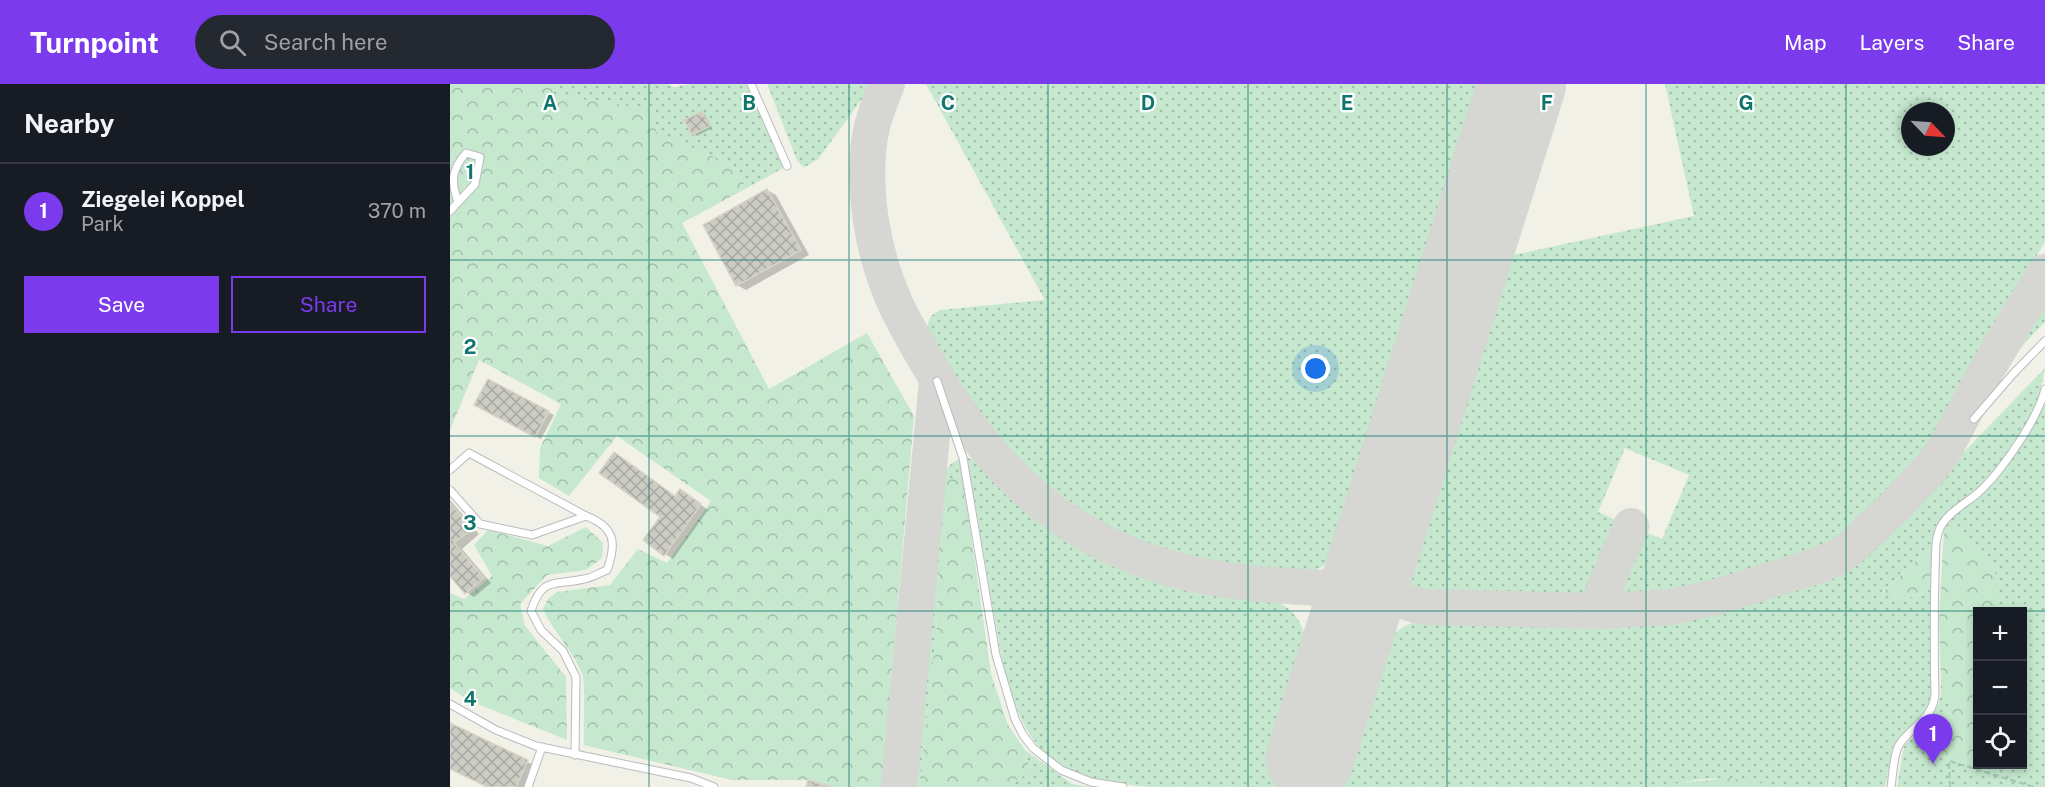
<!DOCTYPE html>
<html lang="en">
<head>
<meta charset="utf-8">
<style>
	body { margin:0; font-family:"Public Sans",sans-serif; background:#242831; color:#f1f3f6 }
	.controls { position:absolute; right:18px; bottom:18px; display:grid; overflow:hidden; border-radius:0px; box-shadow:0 3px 9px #0003 }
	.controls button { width:54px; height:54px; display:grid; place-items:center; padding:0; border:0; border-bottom:2px solid #363941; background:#171b24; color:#f1f3f6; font:30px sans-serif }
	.compass { position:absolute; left:1451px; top:18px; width:54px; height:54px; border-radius:50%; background:#171b24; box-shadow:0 3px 9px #0003; rotate:115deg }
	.you { position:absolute; left:866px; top:285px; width:21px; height:21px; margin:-15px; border:4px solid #fff; border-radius:50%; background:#1a73e8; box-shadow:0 0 0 9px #1a73e833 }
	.badge { display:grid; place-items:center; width:39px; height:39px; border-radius:50%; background:#7c3aed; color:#fff; font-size:20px; font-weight:700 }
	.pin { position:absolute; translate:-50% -50px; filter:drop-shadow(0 2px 3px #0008) }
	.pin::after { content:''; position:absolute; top:32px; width:21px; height:18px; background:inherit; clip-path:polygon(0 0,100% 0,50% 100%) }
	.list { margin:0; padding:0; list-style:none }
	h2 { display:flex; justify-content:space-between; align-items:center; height:78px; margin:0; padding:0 24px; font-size:26px }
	h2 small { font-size:20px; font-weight:400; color:#9ea1a6 }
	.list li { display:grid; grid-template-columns:39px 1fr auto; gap:18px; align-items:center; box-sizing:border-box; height:96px; padding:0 24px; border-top:2px solid #363941 }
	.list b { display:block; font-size:22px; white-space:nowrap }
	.list p { margin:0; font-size:20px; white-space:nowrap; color:#9ea1a6 }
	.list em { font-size:20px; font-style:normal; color:#9ea1a6 }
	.actions { display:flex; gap:12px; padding:18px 24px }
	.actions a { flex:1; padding:14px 0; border:2px solid #7c3aed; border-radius:0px; text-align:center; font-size:21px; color:#7c3aed }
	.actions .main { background:#7c3aed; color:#fff }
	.icon { flex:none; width:33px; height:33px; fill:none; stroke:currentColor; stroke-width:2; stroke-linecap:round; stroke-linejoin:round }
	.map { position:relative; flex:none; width:1595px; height:703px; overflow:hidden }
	header { display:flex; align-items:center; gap:36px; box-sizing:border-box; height:84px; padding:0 30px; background:#7c3aed; color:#fff }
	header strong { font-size:28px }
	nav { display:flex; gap:33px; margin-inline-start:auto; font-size:21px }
	.search { width:420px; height:54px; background:#242831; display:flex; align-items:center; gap:15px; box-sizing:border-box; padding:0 21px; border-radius:33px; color:#9ea1a6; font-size:22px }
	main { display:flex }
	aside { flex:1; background:#171b24 }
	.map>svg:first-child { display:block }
	.green { fill:url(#green-dots); fill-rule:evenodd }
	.forest { fill:url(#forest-crowns) }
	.shadow { fill:#0003 }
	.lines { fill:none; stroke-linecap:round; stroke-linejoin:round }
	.taxiway { stroke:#d6d6d2; stroke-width:36 }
	.runway { stroke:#d6d6d2; stroke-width:88 }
	.building { fill:url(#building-cross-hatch); stroke:#d6d5c6; stroke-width:1.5 }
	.lane-casing { stroke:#babbc1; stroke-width:9 }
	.path { stroke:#9ec9b5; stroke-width:2; stroke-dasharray:6 3; stroke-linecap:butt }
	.lane { stroke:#fff; stroke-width:7 }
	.grid { fill:none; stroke:#0f766e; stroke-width:1.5; stroke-opacity:0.55 }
	.grid-label { font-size:20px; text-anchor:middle; font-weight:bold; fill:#0f766e; stroke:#fff; stroke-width:4.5; stroke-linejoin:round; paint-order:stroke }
</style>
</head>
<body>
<header>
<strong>Turnpoint</strong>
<div class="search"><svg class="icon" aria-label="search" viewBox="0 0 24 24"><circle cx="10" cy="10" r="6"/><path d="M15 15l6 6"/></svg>Search here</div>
<nav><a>Map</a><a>Layers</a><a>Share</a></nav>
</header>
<main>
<aside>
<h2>Nearby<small></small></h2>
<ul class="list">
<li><span class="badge">1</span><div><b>Ziegelei Koppel</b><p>Park</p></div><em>370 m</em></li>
</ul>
<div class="actions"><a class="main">Save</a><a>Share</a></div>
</aside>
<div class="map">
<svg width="1595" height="703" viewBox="0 0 1595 703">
	<defs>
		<pattern id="green-dots" width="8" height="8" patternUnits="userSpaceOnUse" patternTransform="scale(1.5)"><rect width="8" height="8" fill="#c5e8ce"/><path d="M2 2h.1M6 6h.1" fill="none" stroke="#a3bfab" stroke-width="1.8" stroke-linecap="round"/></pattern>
		<pattern id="forest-crowns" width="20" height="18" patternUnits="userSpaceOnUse" patternTransform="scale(1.5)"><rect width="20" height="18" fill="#c5e8ce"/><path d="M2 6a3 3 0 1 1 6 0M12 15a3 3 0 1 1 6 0" fill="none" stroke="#a3bfab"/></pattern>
		<pattern id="building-cross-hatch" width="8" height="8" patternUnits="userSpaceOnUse" patternTransform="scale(1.5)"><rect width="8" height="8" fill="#ccccc4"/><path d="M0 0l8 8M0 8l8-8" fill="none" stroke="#a9a9a3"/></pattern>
	</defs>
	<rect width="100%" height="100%" fill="#f1f1e8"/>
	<!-- green -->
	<g class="green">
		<path d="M100 0H217L224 3 240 0H296L335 83 297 104 281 80 205 48V25L105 12Z"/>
		<path d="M317 0H421L415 11 368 75 355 83 352 82 347 76Z"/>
		<path d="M476 0H1034L887 470C863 497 836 490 803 487 711 480 634 443 567 381 531 347 505 301 480 258L476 244 481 232 490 226 595 216Z"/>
		<path d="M1215 0H1595V158L1529 267 1485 358 1462 387 1405 445 1378 464 1252 504 1171 514 1167 510 1165 505 1188 445 1212 455 1239 391 1175 364 1148 428 1173 439 1154 490 1137 514 977 511C967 507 960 502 955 492L1054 173 1244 132ZM1460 27H1496V63H1460Z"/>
		<path d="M1595 216V238L1571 263 1567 261Z"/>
		<path d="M1595 284 1588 320 1580 337 1541 391 1531 402 1489 437 1485 443 1481 467 1471 472 1431 509C1451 518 1463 515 1481 504V615L1475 629 1443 662 1435 703H1315L1313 700C1283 694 1248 691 1219 703H699C677 700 649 699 629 692 620 689 613 683 605 677 572 653 562 615 552 576L517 374C535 376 547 394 560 406 600 442 646 468 696 488 717 496 740 502 762 506 804 513 850 507 857 563L825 669 893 690 932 567 942 552 953 543 966 537 980 534C1060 537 1141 543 1221 534 1247 531 1275 521 1300 514 1351 501 1387 491 1428 457Z"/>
		<path d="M1595 321V703H1447L1454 662 1473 643 1487 623 1491 612V598L1500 621 1491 641 1490 672 1541 687 1544 681 1572 680V528L1547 527 1544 484 1500 443 1494 444C1508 425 1530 413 1546 396 1563 377 1582 343 1595 321Z"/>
		<path d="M509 375 515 408 510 401 493 397 486 552 469 703H463L491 397C494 386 499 380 509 375Z"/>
		<path d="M575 666 622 700 641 703H555L573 692 581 693Z"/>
	</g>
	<!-- forest -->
	<g class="forest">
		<path d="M0 0H100L105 12 206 25V48L281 80 297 104 232 139 319 305 417 249 464 332 432 703H383L358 696H282L134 661C133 646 136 601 132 590 123 566 103 548 93 525L98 515 107 508 160 501 188 465 217 479 261 417 167 352 119 412 89 394 90 364 111 320 29 276 0 346Z"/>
		<path d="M497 393 506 396 515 408 541 590 558 641 575 666 581 693 573 692 555 703H469L486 552 493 397Z"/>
		<path d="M136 443 153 459 152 474 136 486 97 491 70 520 75 542 116 593 117 656 18 616 0 604V509L14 515 42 492 24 461 38 446 98 462Z"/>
		<path d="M1500 443 1510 448 1545 484 1547 527 1528 528V680L1544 681 1541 688 1490 672C1485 649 1491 642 1500 621L1491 598 1489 538 1494 444Z"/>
		<path d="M1481 467 1483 483 1481 504C1462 515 1452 517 1431 510L1471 472Z"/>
		<path d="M1281 694 1313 700 1315 703H1219L1228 699Z"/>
	</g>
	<!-- shadow -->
	<g class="shadow">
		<path d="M252 28 255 30 262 44 247 52 244 50Z"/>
		<path d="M317 106 326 111 359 171 296 206 287 201Z"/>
		<path d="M38 297 104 331 91 355 26 321Z"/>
		<path d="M239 412 258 426 223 475 215 470 212 432 226 413Z"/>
		<path d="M0 416 29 450 12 465 41 499 24 513 16 508 0 489Z"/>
		<path d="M0 641 86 682 76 703H39L0 684Z"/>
	</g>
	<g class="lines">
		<!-- taxiway -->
		<g class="taxiway">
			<path d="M437 0C428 22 419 45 418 70 415 112 422 159 437 199 445 222 457 243 469 264 512 340 560 405 637 450 697 484 756 496 824 501 872 504 903 513 927 462"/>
			<path d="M927 462C926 469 925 478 925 486 927 510 955 520 976 523L1149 527 1221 523 1270 512 1369 481 1386 474 1402 463 1445 422 1481 384 1496 363 1539 282 1595 188"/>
			<path d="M1149 527 1150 515 1181 442"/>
			<path d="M449 703 487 297"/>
		</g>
		<!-- runway -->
		<path class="runway" d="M860 674 1072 0"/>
	</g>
	<!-- building -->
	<g class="building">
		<path d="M252 27 260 42 242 51 234 36Z"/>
		<path d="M317 105 351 166 286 202 253 141Z"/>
		<path d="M38 295 99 327 85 353 24 321Z"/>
		<path d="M164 368 225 412 230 405 251 420 214 472 193 456 210 433 149 389Z"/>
		<path d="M0 419 22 445 4 459 34 494 15 510 0 492Z"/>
		<path d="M0 639 78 676 66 703H37L0 685Z"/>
		<path d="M358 696 383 703H356Z"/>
	</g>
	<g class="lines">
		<!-- lane casing -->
		<g class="lane-casing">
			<g id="lane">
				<path d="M301 0 337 82"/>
				<path d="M0 127 25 100 30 73 16 69C1 86 1 98 8 118"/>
				<path d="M487 297 513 374 546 571 565 635 573 651 583 664 611 686 641 698 673 703"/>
				<path d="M1524 335 1562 291 1595 257"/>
				<path d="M0 386 19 369 136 432C165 443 167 459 157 486 149 489 142 494 134 495 104 502 92 492 81 527L91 546 113 567 126 593 125 671"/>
				<path d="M0 406 30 440 82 451 136 432"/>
				<path d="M0 620 46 646 86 662 241 694 264 703"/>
				<path d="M78 703 92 663"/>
				<path d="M1441 703C1443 690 1443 672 1449 661 1461 642 1480 639 1485 612 1484 570 1484 529 1485 487 1486 473 1484 455 1491 442 1499 428 1516 419 1528 409 1551 388 1588 335 1595 305"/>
			</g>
		</g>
		<!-- path -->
		<path class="path" d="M1500 703 1499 677 1584 703"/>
		<!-- lane -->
		<use href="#lane" class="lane"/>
	</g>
	<!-- grid -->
	<path class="grid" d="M199 0V703M399 0V703M598 0V703M798 0V703M997 0V703M1196 0V703M1396 0V703M0 176H1595M0 352H1595M0 527H1595"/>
	<g class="grid-label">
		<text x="100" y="26">A</text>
		<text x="299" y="26">B</text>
		<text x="498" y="26">C</text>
		<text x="698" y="26">D</text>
		<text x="897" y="26">E</text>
		<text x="1097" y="26">F</text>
		<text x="1296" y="26">G</text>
		<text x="20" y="95">1</text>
		<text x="20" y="270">2</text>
		<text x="20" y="446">3</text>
		<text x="20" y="622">4</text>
	</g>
</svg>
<div class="controls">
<button>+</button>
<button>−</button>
<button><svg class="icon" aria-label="locate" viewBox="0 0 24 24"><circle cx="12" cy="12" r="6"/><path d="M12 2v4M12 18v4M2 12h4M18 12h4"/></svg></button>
</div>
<svg class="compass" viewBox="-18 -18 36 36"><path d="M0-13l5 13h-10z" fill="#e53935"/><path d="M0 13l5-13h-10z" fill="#9ea1a6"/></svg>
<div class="you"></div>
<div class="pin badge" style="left:1483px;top:680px">1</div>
</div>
</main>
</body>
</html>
